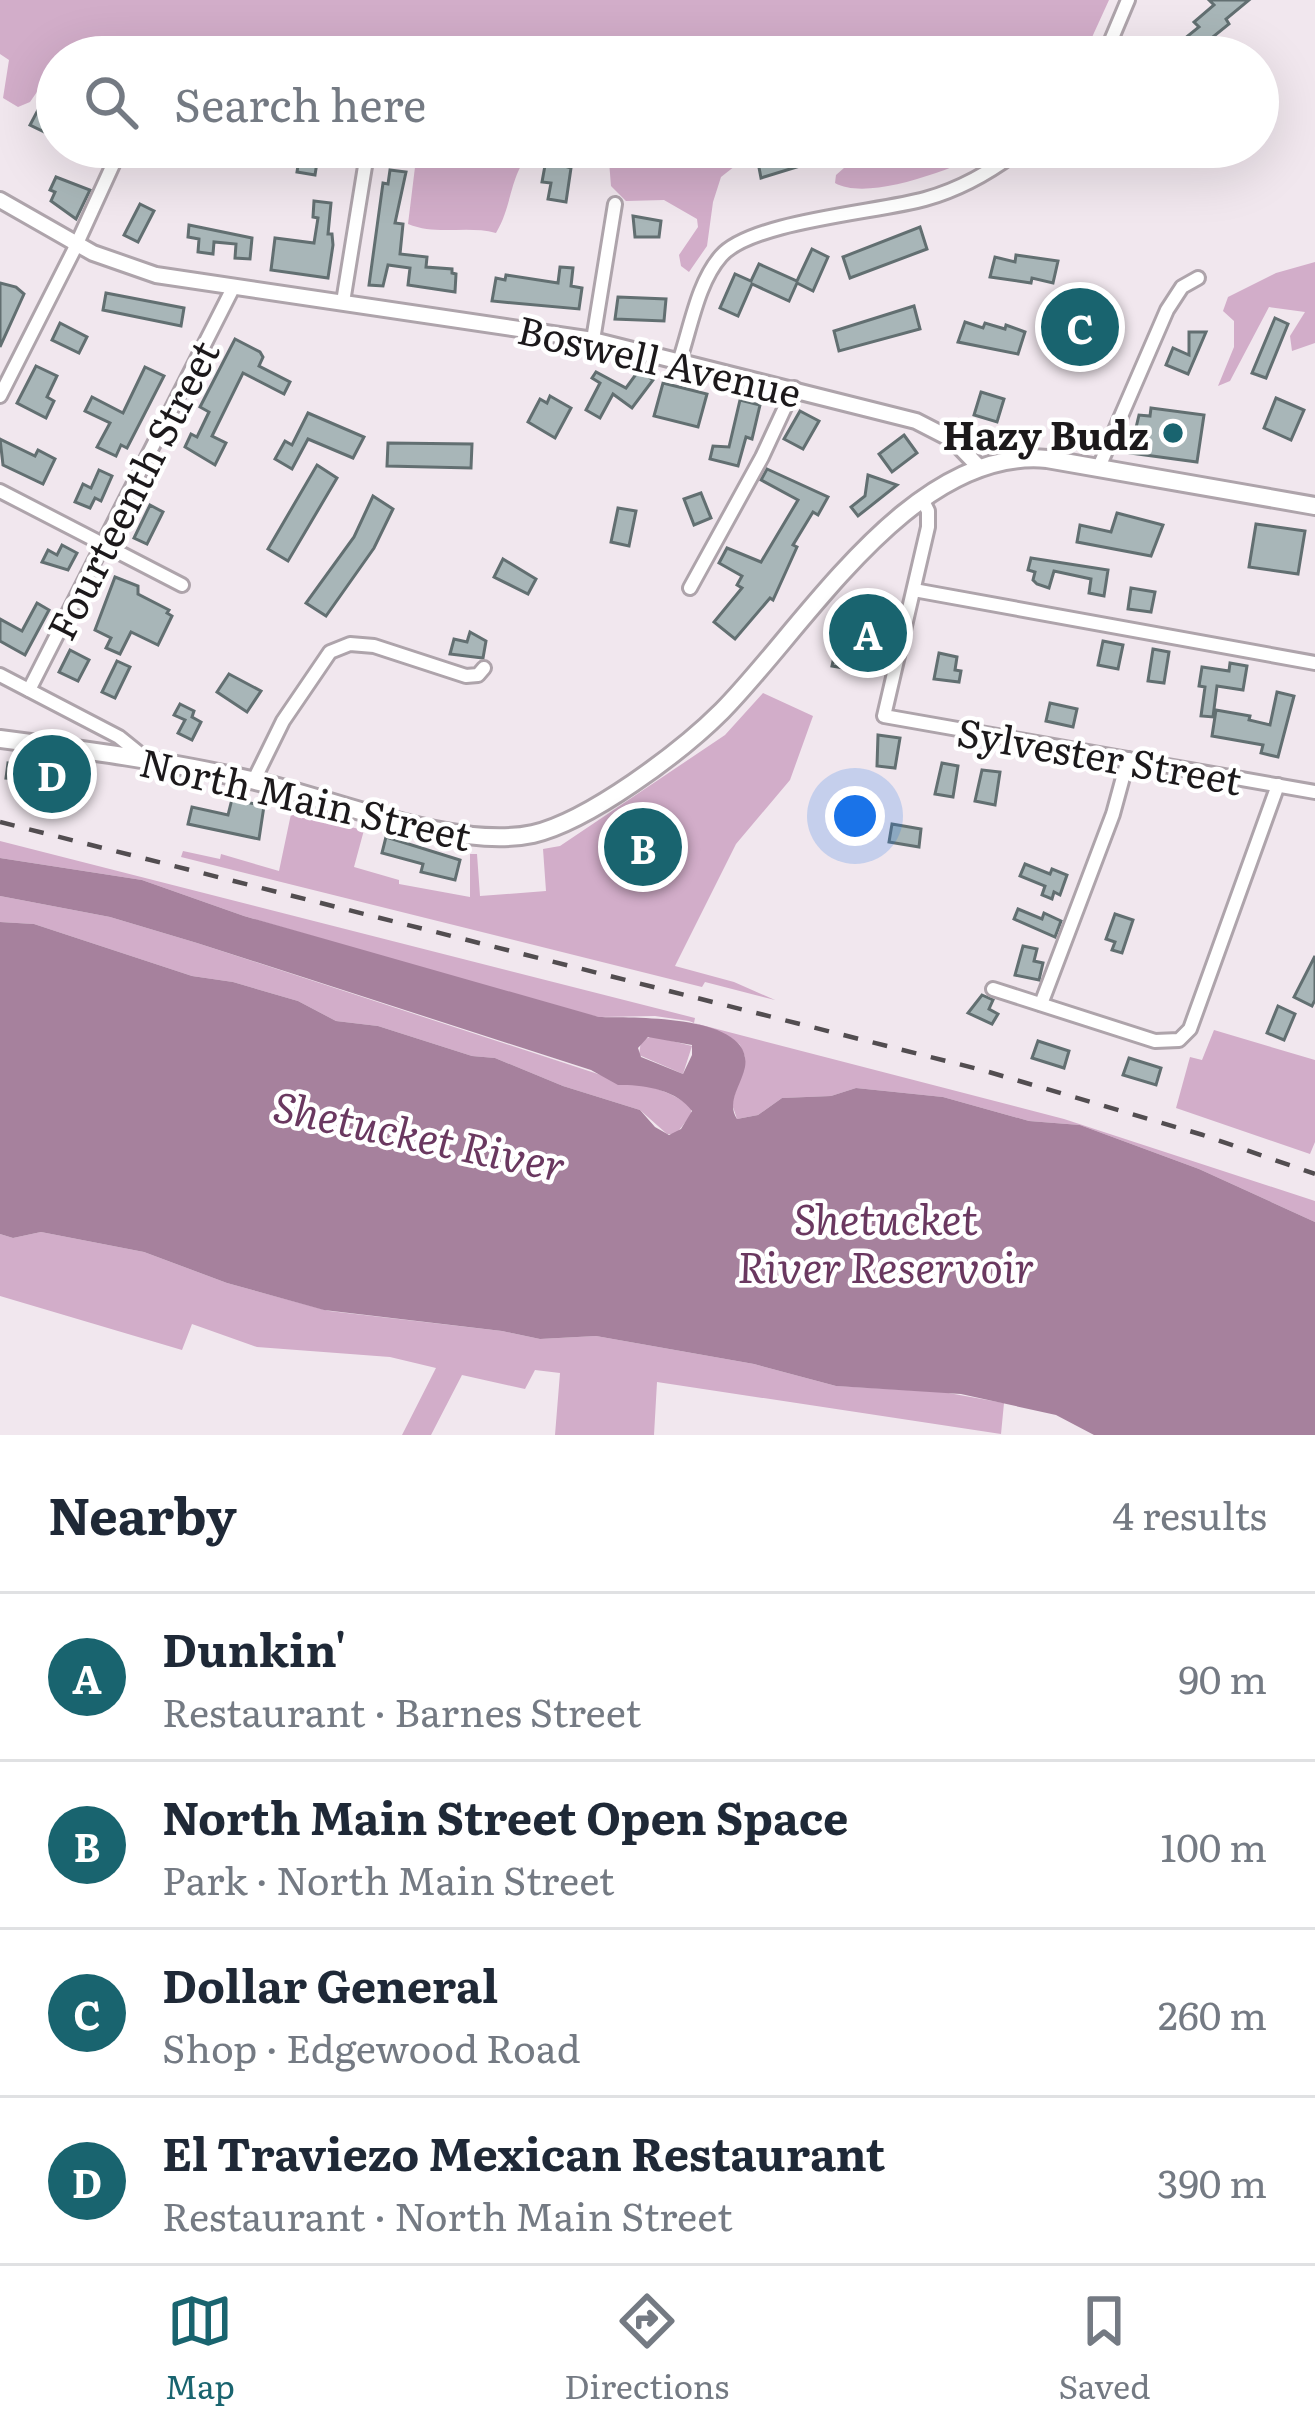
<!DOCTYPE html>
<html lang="en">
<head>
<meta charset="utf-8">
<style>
	body { margin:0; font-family:Literata,serif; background:#f2f2f3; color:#1f2937 }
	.you { position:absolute; left:855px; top:816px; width:42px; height:42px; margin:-30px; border:9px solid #fff; border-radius:50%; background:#1a73e8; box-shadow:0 0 0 18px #1a73e833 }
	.badge { display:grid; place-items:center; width:78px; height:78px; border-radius:50%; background:#19646f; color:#fff; font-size:39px; font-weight:700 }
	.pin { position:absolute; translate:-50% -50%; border:6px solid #fff; box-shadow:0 3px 12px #0006 }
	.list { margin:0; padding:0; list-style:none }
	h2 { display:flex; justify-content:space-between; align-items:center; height:156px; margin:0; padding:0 48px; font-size:51px }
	h2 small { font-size:39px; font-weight:400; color:#747a83 }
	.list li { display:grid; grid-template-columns:78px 1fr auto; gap:36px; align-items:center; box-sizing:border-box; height:168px; padding:0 48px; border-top:3px solid #e0e1e3 }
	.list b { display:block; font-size:45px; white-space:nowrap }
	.list p { margin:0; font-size:39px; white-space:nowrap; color:#747a83 }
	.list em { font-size:39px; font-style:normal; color:#747a83 }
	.icon { flex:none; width:66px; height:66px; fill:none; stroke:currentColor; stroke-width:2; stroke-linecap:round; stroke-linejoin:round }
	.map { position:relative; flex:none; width:1315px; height:1435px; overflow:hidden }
	.search { position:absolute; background:#fff; box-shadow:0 12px 48px #0002; left:36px; right:36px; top:36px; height:132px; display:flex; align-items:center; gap:30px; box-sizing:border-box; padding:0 42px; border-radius:66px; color:#747a83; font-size:45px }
	.sheet { height:828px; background:#fff }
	nav { display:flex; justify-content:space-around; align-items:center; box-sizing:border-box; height:168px; border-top:3px solid #e0e1e3; background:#fff; font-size:33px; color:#747a83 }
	nav a { display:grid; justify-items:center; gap:6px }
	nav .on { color:#19646f }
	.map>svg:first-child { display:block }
	.green { fill:#d2adc9 }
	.water { fill:#a6819d; fill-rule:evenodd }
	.building { fill:#a8b6b8; stroke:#626f71; stroke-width:3 }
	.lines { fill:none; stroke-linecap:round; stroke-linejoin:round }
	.minor-casing { stroke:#aea4ab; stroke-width:18 }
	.tertiary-casing { stroke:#aea4ab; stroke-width:20 }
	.secondary-casing { stroke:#aea4ab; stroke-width:22 }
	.minor { stroke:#fff; stroke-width:12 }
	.tertiary { stroke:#fff; stroke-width:14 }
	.secondary { stroke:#fff; stroke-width:16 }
	.rail { stroke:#524d50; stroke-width:4.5; stroke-dasharray:15 15; stroke-linecap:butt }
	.poi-dot { fill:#19646f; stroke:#fff; stroke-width:4.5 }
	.labels { text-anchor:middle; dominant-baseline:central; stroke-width:9; stroke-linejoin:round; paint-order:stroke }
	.street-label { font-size:39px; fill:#1c191b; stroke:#fff }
	.poi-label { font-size:39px; font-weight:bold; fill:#1c191b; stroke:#fff; text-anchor:end }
	.water-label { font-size:42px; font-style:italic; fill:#6a3860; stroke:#fff }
</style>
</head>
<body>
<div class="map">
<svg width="1315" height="1435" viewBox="0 0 1315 1435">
	<rect width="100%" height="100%" fill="#f1e7ee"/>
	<!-- green -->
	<g class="green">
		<path d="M0 0H1109L1083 57H263L262 48 249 46 213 57H57V63L30 102 18 107 3 98 9 60 0 54Z"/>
		<path d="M403 147H535C508 174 514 203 496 233 466 225 437 236 408 224L416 159 414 152Z"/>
		<path d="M590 147H780L735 166 721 177 713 202 707 246 689 272 681 266 679 255 698 227 697 219 664 200 626 201 611 186 609 161Z"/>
		<path d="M861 147H997C963 165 870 203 835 183L836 175 861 153Z"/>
		<path d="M1315 262V343L1292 351 1290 336 1305 312 1269 307 1230 381 1218 386 1234 347V321L1223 311 1228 297 1276 273Z"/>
		<path d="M763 693 813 716 790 780 736 844 675 966 734 982 775 1000 705 982 702 987 181 857 183 851 220 859 221 854 279 871 291 814 364 830 354 867 399 880V884L470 897V854H477L480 896 546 891 543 849 560 846 725 735Z"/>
		<path d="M0 841 695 1018 694 1023 1064 1119 1315 1201V1222L1199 1169 1080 1125 1029 1121 943 1097 856 1088 831 1096 782 1098 758 1115 737 1119 732 1104 745 1057 740 1045 730 1037 689 1021 655 1016 599 1017 566 1010 244 916 142 880 0 858Z"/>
		<path d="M0 896 110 917 197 943 601 1075C629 1080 670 1089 691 1107V1115L676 1134H667L640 1110 563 1086 495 1058 472 1056 378 1026 336 1021 298 1001 233 982 192 976 34 924 0 922Z"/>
		<path d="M1214 1030 1315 1060V1142L1310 1154 1176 1108 1190 1057 1202 1060Z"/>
		<path d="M652 1036 692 1046 683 1074 639 1055 641 1041Z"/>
		<path d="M41 1232 144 1252 227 1283 329 1311 502 1331 540 1339 596 1336 754 1364 836 1386 943 1392 1004 1403 1001 1434 657 1382 654 1435H555L560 1373 535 1370 525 1389 462 1375 431 1435H402L436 1368 390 1357 257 1347 192 1324 182 1350 0 1296V1234L13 1238Z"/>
	</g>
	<!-- water -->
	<path class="water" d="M0 858 142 880 244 916 599 1017C629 1018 754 1013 745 1067 741 1086 726 1102 737 1119L758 1115 782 1098 831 1096 856 1088 943 1097 1029 1121 1080 1125 1199 1169 1315 1222V1435H1094L1056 1415 961 1394 836 1386 754 1364 596 1336 540 1339 502 1331 324 1310 227 1283 144 1252 41 1232 13 1238 0 1234V922L34 924 192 976 233 982 298 1001 336 1021 378 1026 472 1056 495 1058 563 1086 640 1110 655 1127 669 1135 681 1129 692 1111C677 1089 640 1084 618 1085L591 1070 197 943 110 917 0 896ZM648 1037 692 1045V1055L683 1074 641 1057 638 1048Z"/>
	<!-- building -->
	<g class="building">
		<path d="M1209 0H1249L1226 19 1229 24 1209 40 1213 44 1198 57H1170L1183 47 1179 43 1199 27 1194 22 1214 5Z"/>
		<path d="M39 108 57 117V138L30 125Z"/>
		<path d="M301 147 319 150 315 175 297 172Z"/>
		<path d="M790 147H821L823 159 761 178 757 157Z"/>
		<path d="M546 160 571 168 566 202 548 199 551 183 542 182Z"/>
		<path d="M390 170 406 172 395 223 403 224 400 254 427 257 426 267 452 269V273L456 274 455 292 408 285 410 268 388 265 383 286 369 285 383 183 388 184Z"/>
		<path d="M56 177 90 190 76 219 51 201 55 192 50 190Z"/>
		<path d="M314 201 331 203 328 234H332L333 245 328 278 271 270 275 238 314 243 318 218 313 217Z"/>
		<path d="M140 204 154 211 138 242 124 235Z"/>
		<path d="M633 216 661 221 659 237H635Z"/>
		<path d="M189 225 252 238 250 259 235 258 236 244 214 242 213 254 198 252 199 239 188 237Z"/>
		<path d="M920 227 927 249 850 278 843 257Z"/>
		<path d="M812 249 828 257 813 291 797 283 789 301 752 284 738 316 720 308 735 274 751 281 759 264 797 281Z"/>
		<path d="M1016 255 1058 261 1053 283 1032 278 1031 283 990 277 995 257 1015 262Z"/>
		<path d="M560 267 573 268 571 286 582 288 579 309 492 301 496 278 505 280 506 275 558 283Z"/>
		<path d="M0 283 16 287 24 294 0 347Z"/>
		<path d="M1065 291 1116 312 1095 363 1059 353 1061 349 1044 342Z"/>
		<path d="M106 293 184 308 181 326 103 310Z"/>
		<path d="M618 297 666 299 664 321 615 319Z"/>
		<path d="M914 306 920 329 839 351 834 331Z"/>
		<path d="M1275 318 1288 324 1266 378 1252 373Z"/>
		<path d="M965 322 983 328 985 323 1005 329 1006 325 1025 332 1018 354 958 342Z"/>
		<path d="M60 323 87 337 79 353 52 340Z"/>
		<path d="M1189 332H1206L1188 374 1166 365 1173 348 1189 355Z"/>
		<path d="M235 339 260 352 263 357 259 366 290 382 284 394 243 373 212 436 226 443 215 465 185 447 191 434 197 437 209 412 200 407Z"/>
		<path d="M36 366 57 376 47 397 54 401 46 418 17 403Z"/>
		<path d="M145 367 164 376 127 448 121 445 116 456 97 447 110 423 85 411 92 397 123 413Z"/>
		<path d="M639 370 653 380 632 408 613 394 600 418 586 410 600 383 592 378 596 372 626 388Z"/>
		<path d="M663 383 707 394 698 427 654 416Z"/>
		<path d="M981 392 1004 399 997 422 974 415Z"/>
		<path d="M550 396 571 408 555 438 528 422 540 399 547 403Z"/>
		<path d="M1276 398 1304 410 1291 440 1264 428Z"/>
		<path d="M740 400 760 405 752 439 746 437 738 466 710 459 713 446 729 447Z"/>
		<path d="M1151 408 1204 415 1197 462 1130 453 1139 415 1150 416Z"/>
		<path d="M800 411 819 421 803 449 784 439Z"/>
		<path d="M308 413 364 437 353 458 308 439 292 469 275 459 285 441 292 445Z"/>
		<path d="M904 435 917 453 892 472 879 454Z"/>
		<path d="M0 439 35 456 38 450 55 459 43 484 3 465Z"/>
		<path d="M388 443 472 444 471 468 387 466Z"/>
		<path d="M317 465 337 478 288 561 268 549Z"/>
		<path d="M767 469 828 497 818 515 813 512 793 545 797 547 773 600 770 598 735 639 714 622 742 588 737 585 742 576 719 563 727 548 761 562 798 500 761 480Z"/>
		<path d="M99 470 112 476 101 501 95 498 90 508 75 502 83 484 91 488Z"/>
		<path d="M868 475 897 485 858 516 851 507 865 496Z"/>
		<path d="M701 493 711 518 694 525 684 499Z"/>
		<path d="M373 496 393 509 374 548 326 616 306 603 354 537Z"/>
		<path d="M150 505 163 512 147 544 134 538Z"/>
		<path d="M618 508 636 511 629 546 611 542Z"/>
		<path d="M1117 513 1163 525 1151 556 1077 542 1080 525 1111 532Z"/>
		<path d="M1256 524 1305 531 1298 574 1249 567Z"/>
		<path d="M62 545 77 553 68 570 42 562 48 550 57 555Z"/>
		<path d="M1031 558 1108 570 1104 596 1089 593 1091 579 1054 571 1049 588 1037 584 1033 580 1035 572 1028 570Z"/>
		<path d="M503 559 536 579 528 594 494 577Z"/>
		<path d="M115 577 138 586V594L169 610 167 613 172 616 158 645 131 632 120 654 106 648 111 638 95 630Z"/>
		<path d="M1131 588 1155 592 1151 612 1128 609Z"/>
		<path d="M37 603 49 610 25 655 0 641V619L22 631Z"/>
		<path d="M862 617 878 620 876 627 881 628 877 648 872 647 867 672 832 666 838 638 854 641Z"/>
		<path d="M470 632 486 641 483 658 450 654 454 639 467 642Z"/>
		<path d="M1103 641 1123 645 1118 669 1098 665Z"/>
		<path d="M1153 649 1169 652 1164 683 1148 681Z"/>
		<path d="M70 650 89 660 78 681 59 672Z"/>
		<path d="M939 653 957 657 955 670 961 671 959 682 934 679Z"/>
		<path d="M117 661 130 667 115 698 102 692Z"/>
		<path d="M1230 663 1247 666 1243 690 1217 686 1213 717 1201 716 1205 687 1199 686 1202 667 1229 671Z"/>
		<path d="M229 674 261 691 247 712 217 692Z"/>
		<path d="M1277 692 1294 696 1278 757 1261 753 1263 745 1212 736 1216 710 1250 716 1249 720 1270 725Z"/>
		<path d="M1050 703 1077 709 1073 727 1046 721Z"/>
		<path d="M180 704 194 711 192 717 201 722 192 740 178 733 185 720 174 715Z"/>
		<path d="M878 735 900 738 895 768 877 766Z"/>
		<path d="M8 763 62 768 61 792H55L54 805 34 803 35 780 6 778Z"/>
		<path d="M942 763 958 766 953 797 935 794Z"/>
		<path d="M982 770 1000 772 995 805 975 801Z"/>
		<path d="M232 799 264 806 259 839 188 824 192 807 228 815Z"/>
		<path d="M892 824 921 829 919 847 889 842Z"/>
		<path d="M386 837 460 860 455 880 421 872 423 864 382 853Z"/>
		<path d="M1025 864 1050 874 1052 869 1067 875 1060 895 1054 892 1052 899 1042 895 1045 886 1020 876Z"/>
		<path d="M1018 909 1042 919 1044 913 1061 921 1055 937 1014 919Z"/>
		<path d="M1115 914 1133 920 1122 953 1112 950 1115 942 1106 939Z"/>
		<path d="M1023 946 1037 949 1034 961 1043 963 1039 980 1015 975Z"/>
		<path d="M1315 956V1000L1312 1006 1294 997Z"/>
		<path d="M982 995 993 1000 989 1009 998 1014 992 1024 968 1013Z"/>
		<path d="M1278 1006 1295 1014 1284 1040 1267 1033Z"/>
		<path d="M1038 1041 1069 1051 1064 1068 1032 1058Z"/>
		<path d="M1129 1058 1161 1068 1156 1085 1123 1075Z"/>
	</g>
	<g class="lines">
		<!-- minor casing -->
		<g class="minor-casing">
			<g id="minor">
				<path d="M1104 57 1128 0"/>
				<path d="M343 302 367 154"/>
				<path d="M593 340 615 204"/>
				<path d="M680 359C691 326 698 282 721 256 751 221 880 212 925 199 961 189 994 170 1023 147"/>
				<path d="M0 396 74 250 121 147"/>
				<path d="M1099 467 1167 310 1182 287 1198 278"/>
				<path d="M0 491 182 585"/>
				<path d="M923 501 928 511V527L884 716 1315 792"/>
				<path d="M690 588 762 457 794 388"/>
				<path d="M914 590 1315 663"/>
				<path d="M0 675 119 737 145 758"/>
				<path d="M29 690 233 288"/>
				<path d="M254 780 283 721 330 652 350 644 374 646 466 676 478 675 484 668"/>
				<path d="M993 989 1155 1041 1179 1040 1190 1029 1278 785"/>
				<path d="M1041 1004 1113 814 1128 759"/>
			</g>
		</g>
		<!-- tertiary casing -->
		<g class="tertiary-casing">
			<path id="tertiary" d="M0 200 93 253 156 275 593 340 916 421 953 440 979 467"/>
		</g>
		<!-- secondary casing -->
		<g class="secondary-casing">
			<path id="secondary" d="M0 739C84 750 168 761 251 780 331 798 455 851 533 834 589 821 681 752 722 711 805 627 912 446 1047 459L1315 506"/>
		</g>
		<!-- minor -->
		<use href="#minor" class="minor"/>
		<!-- tertiary -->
		<use href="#tertiary" class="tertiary"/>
		<!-- secondary -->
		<use href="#secondary" class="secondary"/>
		<!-- rail -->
		<path class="rail" d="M0 822 982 1070 1203 1135 1315 1174"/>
	</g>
	<!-- markers -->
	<circle class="poi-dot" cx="1173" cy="433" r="12"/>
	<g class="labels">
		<!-- street labels -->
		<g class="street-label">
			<text transform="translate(660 359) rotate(13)">Boswell Avenue</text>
			<text transform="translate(131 489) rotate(-63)">Fourteenth Street</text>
			<text transform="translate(1100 754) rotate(10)">Sylvester Street</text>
			<text transform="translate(306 797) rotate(13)">North Main Street</text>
		</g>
		<!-- poi labels -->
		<g class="poi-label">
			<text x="1149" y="433">Hazy Budz</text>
		</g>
		<!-- water labels -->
		<g class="water-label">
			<text transform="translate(420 1134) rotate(12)">Shetucket River</text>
			<text x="886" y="1217">Shetucket<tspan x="886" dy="48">River Reservoir</tspan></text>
		</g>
	</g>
</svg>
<div class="you"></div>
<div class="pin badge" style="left:868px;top:633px">A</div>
<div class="pin badge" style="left:643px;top:847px">B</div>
<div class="pin badge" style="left:1080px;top:327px">C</div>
<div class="pin badge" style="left:52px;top:774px">D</div>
<div class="search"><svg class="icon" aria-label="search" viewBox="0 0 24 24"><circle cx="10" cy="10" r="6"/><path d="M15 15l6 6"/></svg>Search here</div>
</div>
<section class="sheet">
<h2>Nearby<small>4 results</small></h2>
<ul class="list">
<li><span class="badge">A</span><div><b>Dunkin'</b><p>Restaurant · Barnes Street</p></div><em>90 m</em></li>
<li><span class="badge">B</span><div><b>North Main Street Open Space</b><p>Park · North Main Street</p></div><em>100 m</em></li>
<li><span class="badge">C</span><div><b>Dollar General</b><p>Shop · Edgewood Road</p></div><em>260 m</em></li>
<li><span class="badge">D</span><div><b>El Traviezo Mexican Restaurant</b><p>Restaurant · North Main Street</p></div><em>390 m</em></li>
</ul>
</section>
<nav>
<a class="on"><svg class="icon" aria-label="map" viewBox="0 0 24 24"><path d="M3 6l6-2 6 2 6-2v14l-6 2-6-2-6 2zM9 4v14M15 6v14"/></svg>Map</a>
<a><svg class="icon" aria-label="directions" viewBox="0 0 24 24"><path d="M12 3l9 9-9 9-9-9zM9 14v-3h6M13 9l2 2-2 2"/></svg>Directions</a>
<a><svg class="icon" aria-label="saved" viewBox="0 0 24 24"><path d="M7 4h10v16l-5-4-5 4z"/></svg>Saved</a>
</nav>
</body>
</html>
